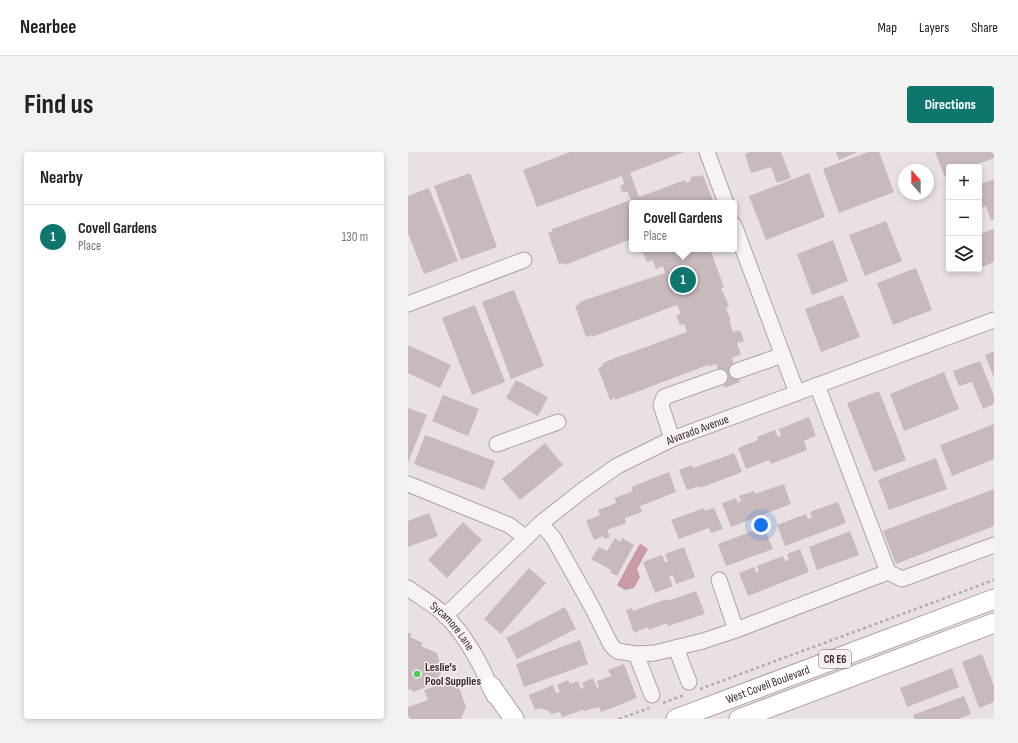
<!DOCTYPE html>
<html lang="en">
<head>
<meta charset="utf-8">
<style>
	body { margin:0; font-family:"Sofia Sans Condensed",sans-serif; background:#f2f2f2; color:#222 }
	.controls { position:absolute; right:12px; top:12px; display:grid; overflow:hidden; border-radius:4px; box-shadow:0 2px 6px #0003 }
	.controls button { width:36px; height:36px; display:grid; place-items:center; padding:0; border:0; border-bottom:1px solid #e0e0e0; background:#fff; color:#222; font:20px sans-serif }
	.compass { position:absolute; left:490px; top:12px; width:36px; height:36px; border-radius:50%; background:#fff; box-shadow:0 2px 6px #0003; rotate:339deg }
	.you { position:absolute; left:353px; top:373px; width:14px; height:14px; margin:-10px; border:3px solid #fff; border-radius:50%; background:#1a73e8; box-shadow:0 0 0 6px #1a73e833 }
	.badge { display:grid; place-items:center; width:26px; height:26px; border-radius:50%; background:#0f766e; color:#fff; font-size:13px; font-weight:700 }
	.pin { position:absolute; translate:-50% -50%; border:2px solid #fff; box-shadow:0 1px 4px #0006 }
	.popup { position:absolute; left:221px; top:48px; width:108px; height:52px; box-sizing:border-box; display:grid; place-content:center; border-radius:4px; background:#fff; filter:drop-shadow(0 1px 3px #0005); font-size:13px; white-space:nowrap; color:#767676 }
	.popup b { font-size:15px; color:#222 }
	.popup::after { content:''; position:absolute; left:50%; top:100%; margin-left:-8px; border:8px solid transparent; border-top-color:#fff }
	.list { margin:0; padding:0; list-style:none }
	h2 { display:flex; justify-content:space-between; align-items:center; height:52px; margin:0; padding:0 16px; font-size:17px }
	h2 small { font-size:13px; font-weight:400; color:#767676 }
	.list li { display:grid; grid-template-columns:26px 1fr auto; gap:12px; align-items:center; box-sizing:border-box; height:64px; padding:0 16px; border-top:1px solid #e0e0e0 }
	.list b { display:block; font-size:15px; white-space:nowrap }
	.list p { margin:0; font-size:13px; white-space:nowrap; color:#767676 }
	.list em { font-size:13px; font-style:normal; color:#767676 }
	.icon { flex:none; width:22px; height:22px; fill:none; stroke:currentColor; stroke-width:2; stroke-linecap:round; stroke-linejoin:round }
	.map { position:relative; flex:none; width:586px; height:567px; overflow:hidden; border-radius:4px }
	header { display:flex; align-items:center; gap:24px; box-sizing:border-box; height:56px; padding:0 20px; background:#fff; border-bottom:1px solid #e0e0e0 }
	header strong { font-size:19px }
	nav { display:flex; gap:22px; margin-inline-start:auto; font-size:14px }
	.intro { display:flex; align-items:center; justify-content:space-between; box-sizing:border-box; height:96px; padding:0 24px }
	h1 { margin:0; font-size:28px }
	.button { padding:10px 18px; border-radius:4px; background:#0f766e; color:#fff; font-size:14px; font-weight:700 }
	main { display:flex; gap:24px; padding:0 24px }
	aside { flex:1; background:#fff; border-radius:4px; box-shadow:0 2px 6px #0003 }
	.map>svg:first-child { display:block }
	.water { fill:#c89ba5 }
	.building { fill:#c8babc }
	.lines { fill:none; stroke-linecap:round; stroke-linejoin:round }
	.minor-casing { stroke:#afa2a3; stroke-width:17 }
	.major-casing { stroke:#b49fa2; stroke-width:21 }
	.path { stroke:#b5aaab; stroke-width:2.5; stroke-dasharray:3 3; stroke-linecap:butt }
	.minor { stroke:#f7f2f3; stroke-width:15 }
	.major { stroke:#fff; stroke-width:19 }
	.poi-dot { fill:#47cb56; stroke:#f6eff0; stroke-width:1.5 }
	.labels { text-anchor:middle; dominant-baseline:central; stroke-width:3; stroke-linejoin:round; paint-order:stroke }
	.shield { fill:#f6eff0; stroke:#766466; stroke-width:1 }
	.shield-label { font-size:11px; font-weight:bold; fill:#3f292b }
	.street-label { font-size:12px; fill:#3f292b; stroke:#f6eff0 }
	.poi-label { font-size:12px; font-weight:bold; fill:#3f292b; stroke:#f6eff0; text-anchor:start }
</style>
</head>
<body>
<header>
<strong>Nearbee</strong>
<nav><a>Map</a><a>Layers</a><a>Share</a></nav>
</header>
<div class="intro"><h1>Find us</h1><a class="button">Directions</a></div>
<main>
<aside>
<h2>Nearby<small></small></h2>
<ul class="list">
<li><span class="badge">1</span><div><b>Covell Gardens</b><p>Place</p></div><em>130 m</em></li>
</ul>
</aside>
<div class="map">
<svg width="586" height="567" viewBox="0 0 586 567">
	<rect width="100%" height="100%" fill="#e8e0e1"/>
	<!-- water -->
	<path class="water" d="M233 392 240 397 229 417 232 425 226 436 217 438 210 434 209 433 231 393Z"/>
	<!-- building -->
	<g class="building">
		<path d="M162 0H276L222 21 231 45 277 28 278 31 283 29 282 26 287 23 288 25 295 23 306 51H224L223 87 157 113 156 111 151 112 140 81 144 79V77L223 48 219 39 214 41 212 34 216 32 214 24 129 55 115 18Z"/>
		<path d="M342 0H373L383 26 369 31 363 15 343 21 337 2Z"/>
		<path d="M428 0H450L431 8Z"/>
		<path d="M460 0H471L486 40 431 61 415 17Z"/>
		<path d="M527 0H586V6L562 15H541V23L537 25Z"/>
		<path d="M62 21 89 95 53 108 26 34Z"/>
		<path d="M401 21 417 65 358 88 341 44Z"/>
		<path d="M571 27 573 32 586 27V67L583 68 578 54 571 57Z"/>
		<path d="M21 36 50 109 16 122 0 81V44Z"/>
		<path d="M478 69 494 109 457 124 441 83Z"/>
		<path d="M586 77V110L571 116V82Z"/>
		<path d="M425 88 440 129 404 143 389 102Z"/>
		<path d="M240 97H302L316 135 313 136 321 154 318 156 323 169H321L325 180 332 178 336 189 329 191 333 202 324 206 332 230 317 236 308 212 301 214 300 213 207 248V246L202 248 190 216 195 214 194 212 199 209 279 180 276 172 272 173 268 163 273 162 269 153 184 185V183L178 185 167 154 172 152 171 150 257 121 255 114 248 117 245 108 239 110 234 99Z"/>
		<path d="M508 116 524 158 485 173 469 131Z"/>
		<path d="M106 138 136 214 103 227 74 150Z"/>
		<path d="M435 143 452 185 413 200 397 157Z"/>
		<path d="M67 153 97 230 64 243 34 166Z"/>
		<path d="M0 193 43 213 32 236 0 221Z"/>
		<path d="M586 199V226L577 203Z"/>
		<path d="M572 209 586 244V252L575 257 564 230 551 234 545 219Z"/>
		<path d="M536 220 551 257 496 279 482 242Z"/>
		<path d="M108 228 140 245 130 264 98 246Z"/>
		<path d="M471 239 498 308 466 320 439 251Z"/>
		<path d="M35 243 71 257 60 284 24 269Z"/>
		<path d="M0 256 19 263 0 311Z"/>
		<path d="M401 265 408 284 396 289 399 298 363 312 361 308 338 317 330 296 350 288 349 285 367 278 370 285 373 284 371 277Z"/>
		<path d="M586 272V307L544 324 532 293Z"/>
		<path d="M17 283 87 309 76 338 6 312Z"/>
		<path d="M137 291 155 313 112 348 94 327Z"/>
		<path d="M326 301 334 320 292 336 291 334 279 338 271 318 284 313 285 316Z"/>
		<path d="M528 306 539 337 481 358 470 328Z"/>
		<path d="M261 320 268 340 232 354 234 360 217 366 218 371 199 378 202 385 196 387 195 384 186 388 178 369 192 363 190 358 208 351 207 346 225 339 223 335Z"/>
		<path d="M376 332 383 352 323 375 314 351 328 346 330 351 333 349 331 344 346 339 347 342Z"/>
		<path d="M586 337V374L488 412 475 379Z"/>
		<path d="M430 350 438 371 377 394 369 373 398 362 400 367 404 366 402 360Z"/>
		<path d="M296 356 297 359 306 356 315 377 303 381 301 376 271 387 263 368Z"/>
		<path d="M21 361 30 384 0 395V369Z"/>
		<path d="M55 370 74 388 39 426 20 408Z"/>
		<path d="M356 375 365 397 318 414 310 392Z"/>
		<path d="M442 379 451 403 409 418 401 395Z"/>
		<path d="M207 386 212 390 214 386 226 393 209 424 202 420 203 418 183 407 191 395 199 399Z"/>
		<path d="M276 395 287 425 268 432 265 423 261 425 265 434 247 441 235 410 254 403 257 410H260L257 402Z"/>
		<path d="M392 397 401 420 340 444 331 421 346 415 348 421 351 419 349 414 375 404 377 409 381 408 379 402Z"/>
		<path d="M121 416 138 431 93 482 76 467Z"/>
		<path d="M288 439 297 462 260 474 259 471 241 478 240 475 226 481 218 458 224 456 225 459 259 447 260 449Z"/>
		<path d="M157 455 168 477 109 507 98 486Z"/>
		<path d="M0 481 4 482 2 485 15 491 13 494 29 501 34 519 26 532 5 540 3 537 0 538Z"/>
		<path d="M172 488 180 512 116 535 108 512Z"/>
		<path d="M574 502 586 534V550L571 556 554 510Z"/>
		<path d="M216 512 229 546 193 560 191 555 176 559 175 558 154 565 152 560 143 562 141 559 133 556 127 558 121 543 145 533 148 541 152 540 149 533 160 528 162 532 170 529 173 537 176 536 174 531 185 526 189 536 191 535 189 529 203 524 200 518Z"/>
		<path d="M544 516 551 535 499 555 492 536Z"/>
		<path d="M48 527 58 555 53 567H0V555L20 548 16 538Z"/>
		<path d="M556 544 563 562 551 567H506L505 563Z"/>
	</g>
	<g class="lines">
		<!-- minor casing -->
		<g class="minor-casing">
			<g id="minor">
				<path d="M299 0 318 51"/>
				<path d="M326 73 389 241"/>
				<path d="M0 152 116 108"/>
				<path d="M329 219 375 203"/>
				<path d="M409 233 480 420"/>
				<path d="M264 287 253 253 256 245 312 225"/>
				<path d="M89 292 150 270"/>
				<path d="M0 332 101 373 118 386"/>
				<path d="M133 371 146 387 184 455 203 493 209 499 228 502 247 501 295 489 328 478 480 420 494 427 586 393"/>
				<path d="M311 428 328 478"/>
				<path id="s1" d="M0 436C12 445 27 453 38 464 58 484 76 517 86 544"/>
				<path id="s2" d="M37 464 133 371 175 338 209 314 264 287 586 168"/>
				<path d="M268 496 281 530"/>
				<path d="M228 502 244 543"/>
			</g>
		</g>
		<!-- major casing -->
		<g class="major-casing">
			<g id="major">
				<path d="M83 534 106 567"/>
				<path id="s3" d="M268 567 586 447"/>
				<path d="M331 567 586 471"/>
			</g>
		</g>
		<!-- path -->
		<g class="path">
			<path d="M292 537 586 428"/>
			<path d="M255 551 276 543"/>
			<path d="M211 567 241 556"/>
		</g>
		<!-- minor -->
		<use href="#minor" class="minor"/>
		<!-- major -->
		<use href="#major" class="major"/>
	</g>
	<!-- markers -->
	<circle class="poi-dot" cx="9" cy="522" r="4"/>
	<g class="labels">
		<!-- shield labels -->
		<rect class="shield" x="411" y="498" width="32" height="18" rx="3"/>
		<g class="shield-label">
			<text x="427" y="507">CR E6</text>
		</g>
		<!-- street labels -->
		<g class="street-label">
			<text stroke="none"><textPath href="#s2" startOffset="317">Alvarado Avenue</textPath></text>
			<text stroke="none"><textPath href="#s1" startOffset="59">Sycamore Lane</textPath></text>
			<text stroke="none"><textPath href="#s3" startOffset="98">West Covell Boulevard</textPath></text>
		</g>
		<!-- poi labels -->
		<g class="poi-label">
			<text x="17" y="515">Leslie's<tspan x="17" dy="14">Pool Supplies</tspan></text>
		</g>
	</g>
</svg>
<div class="controls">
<button>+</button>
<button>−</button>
<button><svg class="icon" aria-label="layers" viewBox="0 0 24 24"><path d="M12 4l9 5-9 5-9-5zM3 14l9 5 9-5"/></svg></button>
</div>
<svg class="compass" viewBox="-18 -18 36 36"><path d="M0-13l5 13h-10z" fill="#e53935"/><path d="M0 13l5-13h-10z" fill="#767676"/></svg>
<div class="you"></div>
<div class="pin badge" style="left:275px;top:128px">1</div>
<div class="popup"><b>Covell Gardens</b>Place</div>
</div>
</main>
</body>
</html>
